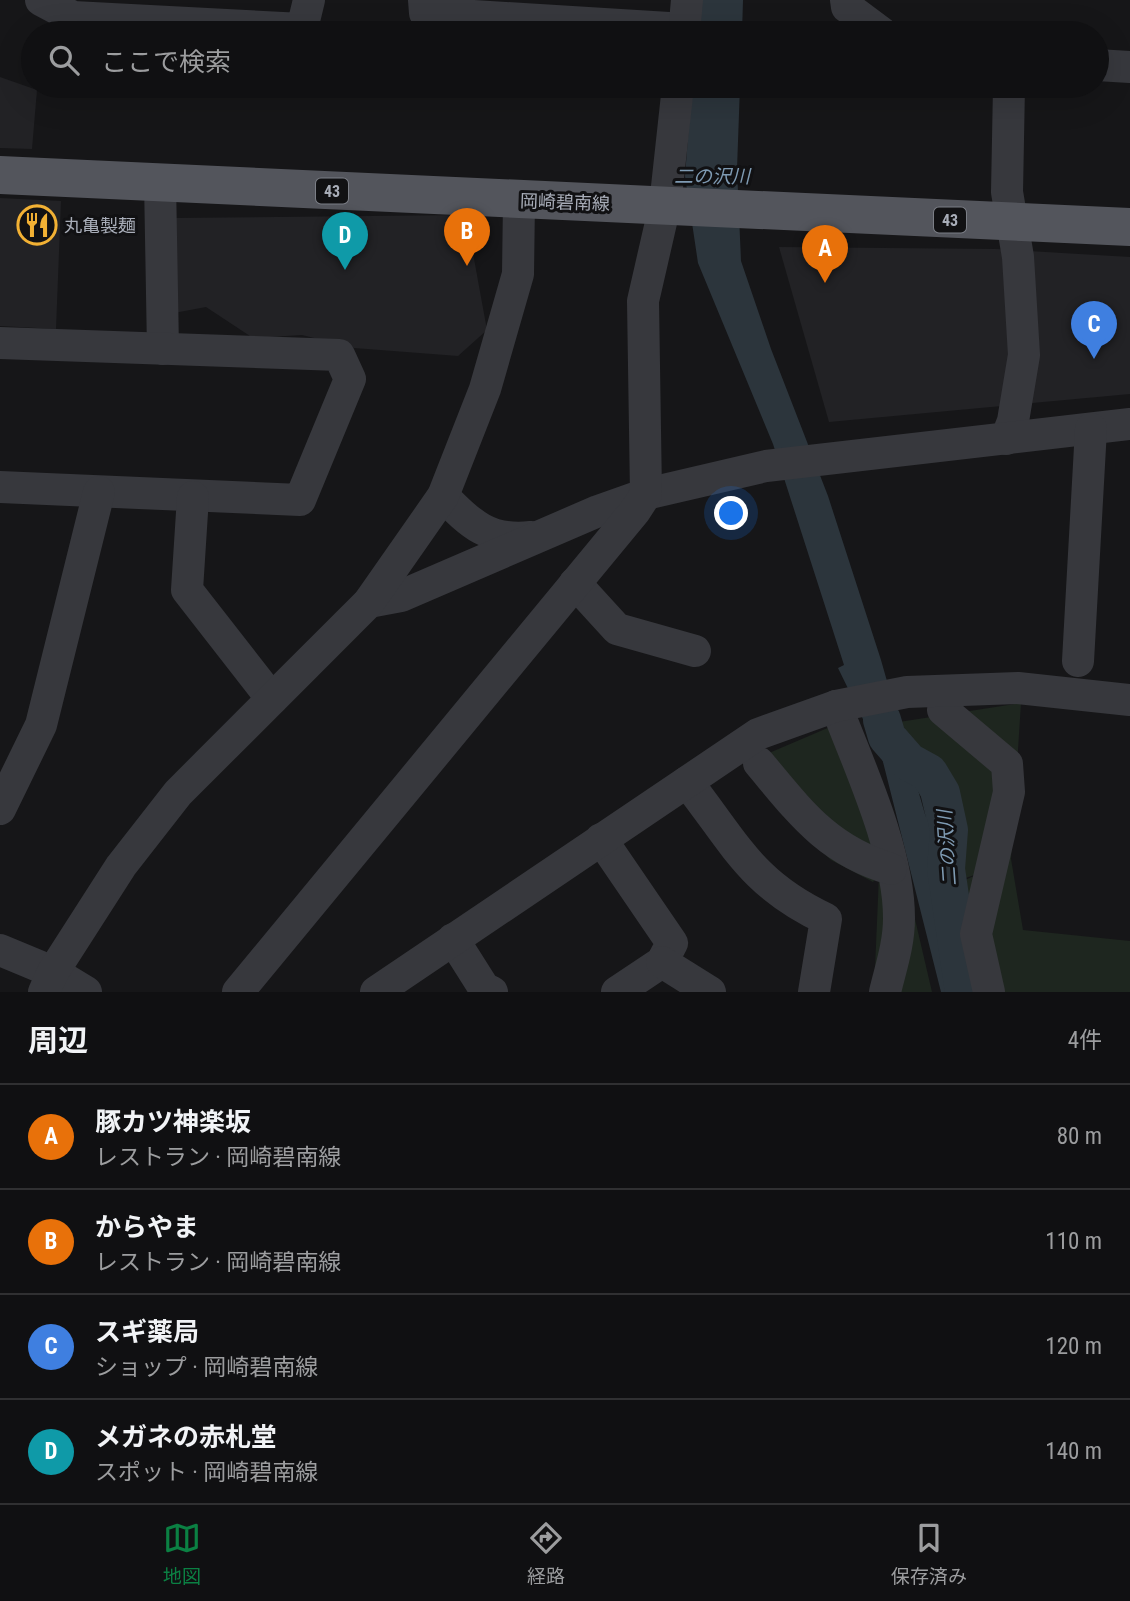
<!DOCTYPE html>
<html lang="ja">
<head>
<meta charset="utf-8">
<style>
	body { margin:0; font-family:"Roboto Condensed","Noto Sans JP",sans-serif; background:#1e1e20; color:#f1f3f6 }
	.you { position:absolute; left:732px; top:514px; width:24px; height:24px; margin:-18px; border:5px solid #fff; border-radius:50%; background:#1a73e8; box-shadow:0 0 0 10px #1a73e833 }
	.badge { display:grid; place-items:center; width:46px; height:46px; border-radius:50%; background:#0b8043; color:#fff; font-size:23px; font-weight:700 }
	.pin { position:absolute; translate:-50% -58px; filter:drop-shadow(0 2px 4px #0008) }
	.pin::after { content:''; position:absolute; top:37px; width:24px; height:21px; background:inherit; clip-path:polygon(0 0,100% 0,50% 100%) }
	.list { margin:0; padding:0; list-style:none }
	h2 { display:flex; justify-content:space-between; align-items:center; height:91px; margin:0; padding:0 28px; font-size:30px }
	h2 small { font-size:23px; font-weight:400; color:#9c9d9f }
	.list li { display:grid; grid-template-columns:46px 1fr auto; gap:21px; align-items:center; box-sizing:border-box; height:105px; padding:0 28px; border-top:2px solid #303032 }
	.list b { display:block; font-size:26px; white-space:nowrap }
	.list p { margin:0; font-size:23px; white-space:nowrap; color:#9c9d9f }
	.list em { font-size:23px; font-style:normal; color:#9c9d9f }
	.icon { flex:none; width:38px; height:38px; fill:none; stroke:currentColor; stroke-width:2; stroke-linecap:round; stroke-linejoin:round }
	.map { position:relative; flex:none; width:1130px; height:992px; overflow:hidden }
	.search { position:absolute; background:#101012; box-shadow:0 7px 28px #0002; left:21px; right:21px; top:21px; height:77px; display:flex; align-items:center; gap:18px; box-sizing:border-box; padding:0 24px; border-radius:38px; color:#9c9d9f; font-size:26px }
	.sheet { height:511px; background:#101012 }
	nav { display:flex; justify-content:space-around; align-items:center; box-sizing:border-box; height:98px; border-top:2px solid #303032; background:#101012; font-size:19px; color:#9c9d9f }
	nav a { display:grid; justify-items:center; gap:4px }
	nav .on { color:#0b8043 }
	.map>svg:first-child { display:block }
	.built { fill:#222225 }
	.green { fill:#1e261f }
	.water { fill:#2c353c }
	.lines { fill:none; stroke-linecap:round; stroke-linejoin:round }
	.river { stroke:#2c353c; stroke-width:38 }
	.minor { stroke:#37383d; stroke-width:32 }
	.major { stroke:#53555c; stroke-width:38 }
	.labels { text-anchor:middle; dominant-baseline:central; stroke-width:6; stroke-linejoin:round; paint-order:stroke }
	.shield { fill:#111113; stroke:#7b7e86; stroke-width:2 }
	.shield-label { font-size:16px; font-weight:bold; fill:#a8adb8 }
	.street-label { font-size:18px; fill:#a8adb8; stroke:#111113 }
	.poi-label { font-size:18px; fill:#a8adb8; stroke:#111113; text-anchor:start }
	.water-label { font-size:19px; font-style:italic; fill:#7f9bb3; stroke:#111113 }
</style>
</head>
<body>
<div class="map">
<svg width="1130" height="992" viewBox="0 0 1130 992">
	<rect width="100%" height="100%" fill="#161618"/>
	<!-- built -->
	<g class="built">
		<path d="M0 77 37 90 32 149 0 148Z"/>
		<path d="M0 198 61 201 56 329 0 326Z"/>
		<path d="M466 215 487 330 458 356 354 348 302 335 253 338 206 307 174 313 176 218Z"/>
		<path d="M779 247 995 249 1130 257V394L829 422Z"/>
	</g>
	<!-- green -->
	<g class="green">
		<path d="M1021 703 1011 859 1023 930 1130 941V992H980L957 884 980 873 963 879 958 798 899 722Z"/>
		<path d="M837 724 904 872 932 992H874L879 875 873 882 831 860 799 830 748 762Z"/>
	</g>
	<!-- water -->
	<g class="water">
		<path d="M700 0H743L742 33H697Z"/>
		<path d="M692 86H740L737 169 741 261 771 349 828 496 881 660 926 818 905 729 947 779 960 908 939 863 974 992H941L882 758 838 668 844 665 773 444 698 263 685 176Z"/>
	</g>
	<g class="lines">
		<!-- river -->
		<path class="river" d="M882 720 887 737 909 762 929 773 941 793 949 830 946 869 964 992"/>
		<!-- minor -->
		<g class="minor">
			<path d="M41 0 73 17 302 29 309 0"/>
			<path d="M424 0 425 13 685 29"/>
			<path d="M846 0 847 7 882 33"/>
			<path d="M684 33 687 0"/>
			<path d="M1097 65 1130 67"/>
			<path d="M160 181 163 349"/>
			<path d="M0 343 339 355 350 379 300 500 0 487"/>
			<path d="M1006 439 1013 421 1024 355 1018 257 1007 192 1009 86"/>
			<path d="M443 496C471 524 489 542 531 537"/>
			<path d="M193 497 187 590 272 699"/>
			<path d="M575 583 617 629 695 651"/>
			<path d="M369 602 401 596 598 511 646 494 766 466 1130 424"/>
			<path d="M1078 661 1091 429"/>
			<path d="M836 706C860 768 899 852 899 918 899 944 891 967 885 992"/>
			<path d="M943 710 1007 764 1009 792 976 934 989 992"/>
			<path d="M759 763C800 812 827 850 891 869"/>
			<path d="M687 782C735 843 751 884 826 919L814 992"/>
			<path d="M0 809 41 725 99 492"/>
			<path d="M601 839 672 943 662 962 617 992"/>
			<path d="M453 939 484 988 492 992"/>
			<path d="M0 950 53 972 86 992"/>
			<path d="M662 962 710 992"/>
			<path d="M44 992 53 972 121 866 178 793 369 602 443 496 485 389 518 274 519 201"/>
			<path d="M238 992 635 511 646 494 643 301 665 205 678 86"/>
			<path d="M376 992 758 734 836 706 907 692 1018 688 1130 700"/>
		</g>
		<!-- major -->
		<path class="major" d="M0 175 1130 227"/>
	</g>
	<!-- icons -->
	<defs>
		<g id="restaurant-ring" transform="scale(2.0125)"><circle r="9.5" fill="#111113" stroke="#f2b134" stroke-width="1.5"/><path d="M-5-6h1v4h1v-4h1v4h1v-4h1v5L-1.5 .5V6h-2V.5L-5-1ZM5-6V6H3V1.5H1.5Q1.5-4 5-6Z" fill="#f2b134"/></g>
	</defs>
	<g fill-rule="evenodd">
		<use href="#restaurant-ring" x="37" y="225"/>
	</g>
	<g class="labels">
		<!-- shield labels -->
		<g class="shield">
			<rect x="316" y="178.5" width="32" height="25" rx="5"/>
			<rect x="934" y="207.5" width="32" height="25" rx="5"/>
		</g>
		<g class="shield-label">
			<text x="332" y="191">43</text>
			<text x="950" y="220">43</text>
		</g>
		<!-- street labels -->
		<g class="street-label">
			<text transform="translate(565 202) rotate(2)">岡崎碧南線</text>
		</g>
		<!-- poi labels -->
		<g class="poi-label">
			<text x="64" y="225">丸亀製麺</text>
		</g>
		<!-- water labels -->
		<g class="water-label">
			<text x="712" y="176">二の沢川</text>
			<text transform="translate(947 848) rotate(-94)">二の沢川</text>
		</g>
	</g>
</svg>
<div class="you"></div>
<div class="pin badge" style="left:825px;top:283px;background:#e8710a">A</div>
<div class="pin badge" style="left:467px;top:266px;background:#e8710a">B</div>
<div class="pin badge" style="left:1094px;top:359px;background:#3f7fe0">C</div>
<div class="pin badge" style="left:345px;top:270px;background:#0f9aa8">D</div>
<div class="search"><svg class="icon" aria-label="search" viewBox="0 0 24 24"><circle cx="10" cy="10" r="6"/><path d="M15 15l6 6"/></svg>ここで検索</div>
</div>
<section class="sheet">
<h2>周辺<small>4件</small></h2>
<ul class="list">
<li><span class="badge" style="background:#e8710a">A</span><div><b>豚カツ神楽坂</b><p>レストラン · 岡崎碧南線</p></div><em>80 m</em></li>
<li><span class="badge" style="background:#e8710a">B</span><div><b>からやま</b><p>レストラン · 岡崎碧南線</p></div><em>110 m</em></li>
<li><span class="badge" style="background:#3f7fe0">C</span><div><b>スギ薬局</b><p>ショップ · 岡崎碧南線</p></div><em>120 m</em></li>
<li><span class="badge" style="background:#0f9aa8">D</span><div><b>メガネの赤札堂</b><p>スポット · 岡崎碧南線</p></div><em>140 m</em></li>
</ul>
</section>
<nav>
<a class="on"><svg class="icon" aria-label="map" viewBox="0 0 24 24"><path d="M3 6l6-2 6 2 6-2v14l-6 2-6-2-6 2zM9 4v14M15 6v14"/></svg>地図</a>
<a><svg class="icon" aria-label="directions" viewBox="0 0 24 24"><path d="M12 3l9 9-9 9-9-9zM9 14v-3h6M13 9l2 2-2 2"/></svg>経路</a>
<a><svg class="icon" aria-label="saved" viewBox="0 0 24 24"><path d="M7 4h10v16l-5-4-5 4z"/></svg>保存済み</a>
</nav>
</body>
</html>
